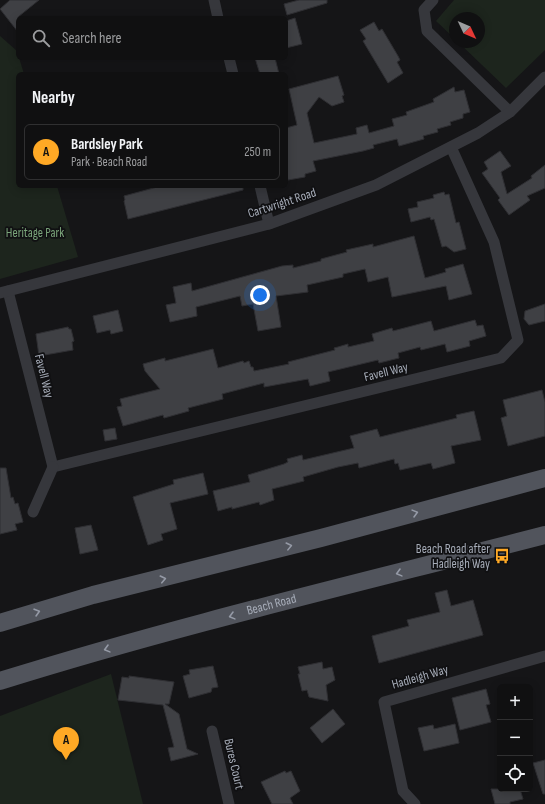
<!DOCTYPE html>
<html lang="en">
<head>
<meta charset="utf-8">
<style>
	body { margin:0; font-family:"Sofia Sans Condensed",sans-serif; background:#1e1e1f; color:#f1f3f6 }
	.controls { position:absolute; right:12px; bottom:12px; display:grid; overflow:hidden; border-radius:6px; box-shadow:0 2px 10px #0003 }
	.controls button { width:36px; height:36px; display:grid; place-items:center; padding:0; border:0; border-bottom:1px solid #303031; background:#101011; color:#f1f3f6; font:20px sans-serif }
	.compass { position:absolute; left:449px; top:12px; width:36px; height:36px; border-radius:50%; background:#101011; box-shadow:0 2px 10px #0003; rotate:134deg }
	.you { position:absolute; left:260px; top:295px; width:14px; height:14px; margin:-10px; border:3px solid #fff; border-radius:50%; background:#1a73e8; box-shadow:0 0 0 6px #1a73e833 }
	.badge { display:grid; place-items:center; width:26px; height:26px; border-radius:50%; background:#ffa925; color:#111; font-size:13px; font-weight:700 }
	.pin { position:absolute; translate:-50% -33px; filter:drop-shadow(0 1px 2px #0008) }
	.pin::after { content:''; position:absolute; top:21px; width:14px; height:12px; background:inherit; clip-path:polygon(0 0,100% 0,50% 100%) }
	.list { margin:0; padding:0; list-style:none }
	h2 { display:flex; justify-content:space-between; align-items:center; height:52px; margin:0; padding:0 16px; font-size:17px }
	h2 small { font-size:13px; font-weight:400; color:#9c9d9f }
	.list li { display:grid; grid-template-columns:26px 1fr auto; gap:12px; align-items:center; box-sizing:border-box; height:56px; margin:0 8px 8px; padding:0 8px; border:1px solid #303031; border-radius:6px }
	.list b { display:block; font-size:15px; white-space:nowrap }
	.list p { margin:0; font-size:13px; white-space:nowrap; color:#9c9d9f }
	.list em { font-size:13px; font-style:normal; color:#9c9d9f }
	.icon { flex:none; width:22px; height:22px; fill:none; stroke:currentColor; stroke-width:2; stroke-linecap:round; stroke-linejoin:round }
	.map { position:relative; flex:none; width:545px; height:804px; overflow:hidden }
	.search { position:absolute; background:#101011; box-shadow:0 2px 10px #0003; left:16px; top:16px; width:272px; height:44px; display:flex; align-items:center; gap:10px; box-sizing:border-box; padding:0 14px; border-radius:6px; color:#9c9d9f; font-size:15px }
	.panel { position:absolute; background:#101011; box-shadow:0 2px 10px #0003; left:16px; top:72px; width:272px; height:116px; border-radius:6px }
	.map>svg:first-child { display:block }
	.green { fill:#1d251d }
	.building { fill:#3f4044; stroke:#2f2f33 }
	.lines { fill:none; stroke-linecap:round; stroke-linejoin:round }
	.street { stroke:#36373c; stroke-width:11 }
	.primary { stroke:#51545c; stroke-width:18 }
	.oneway { stroke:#959aa6 }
	.labels { text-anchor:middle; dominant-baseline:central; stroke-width:3.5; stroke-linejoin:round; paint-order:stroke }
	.street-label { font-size:13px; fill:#a6acb8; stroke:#101012 }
	.park-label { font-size:13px; fill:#7ba57b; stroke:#101012 }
	.poi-label { font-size:13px; fill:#a6acb8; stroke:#101012; text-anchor:end }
</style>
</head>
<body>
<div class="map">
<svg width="545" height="804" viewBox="0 0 545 804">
	<rect width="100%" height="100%" fill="#151517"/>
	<!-- green -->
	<g class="green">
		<path d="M454 0H545V50L506 88 458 42H479V18H455V39L436 21Z"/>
		<path d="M0 36 17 51 24 74H18V186H57L78 257 0 279Z"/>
		<path d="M111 674 143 804H0V716Z"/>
	</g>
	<!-- building -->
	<g class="building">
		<path d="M10 0H39L18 17V32L0 9Z"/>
		<path d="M299 0H327V3L287 15 284 4Z"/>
		<path d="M295 18 302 44 286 48V21Z"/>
		<path d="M374 22 379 31 382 29 398 56 400 60 397 62 403 73 388 83 363 41 366 39 360 30Z"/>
		<path d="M255 58H275L279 74H260Z"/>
		<path d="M338 76 344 95 342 96 344 102 332 106 319 97 307 113 314 143 357 134 356 128 367 125 369 133 394 126 392 119 407 115 406 112 434 102 433 99 454 87 455 92 464 90 470 112 463 114V118L450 122 451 125 437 129 438 132 423 136 424 139 399 146 397 139 373 145 374 148 363 151 313 161 316 171 305 174V177L288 180 286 173V128L297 125 289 89Z"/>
		<path d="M500 151 511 166 501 172 507 194 532 178 531 176 545 165V188L527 196 530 200 509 215 498 200 500 198 482 173 488 169 484 162Z"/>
		<path d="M161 186H243V190L128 219 124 201 125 200 124 196Z"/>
		<path d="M444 192 445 195 449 194 456 223 459 222 466 249 454 252 446 246 442 247 434 219 431 220 430 217 411 222 408 209 418 207 417 202 434 198 433 195Z"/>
		<path d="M414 236 425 278 446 272 445 269 463 264 472 294 449 300 446 286 392 297 388 277 368 282 365 269 343 274V277L307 285 308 292 276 296 281 327 258 331 253 304 242 306 240 296 196 307 197 316 170 322 166 305 176 303 173 287 191 283 192 291 282 266 293 265V268L321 261V259L347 252 346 250 373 244V247Z"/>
		<path d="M545 304V321L529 325 524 319 525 311Z"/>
		<path d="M118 310 123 331 111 334 110 330 97 333 93 316Z"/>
		<path d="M475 320 477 326 483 325 486 336 469 341 470 346 447 352 445 344 421 350 420 347 398 353 399 358 379 363 378 360 328 372 330 381 310 386 308 379 264 387V383L222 394 223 399 188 408 189 411 164 418 163 415 123 426 117 407 122 406 120 399 160 389 145 371 143 364 165 358V361L213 349 218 368 243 361 244 363 249 361 251 367H253L254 371 289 364 288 362 335 350 334 348 338 347 348 344V347L374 341 372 334 392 328 393 331 431 321 434 331Z"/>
		<path d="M68 327 69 329H71L74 341 72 342 73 350 39 356 36 334Z"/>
		<path d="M542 390 545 402V436L508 446 501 418 507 416 503 400Z"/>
		<path d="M474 411 481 440 451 446 455 463 433 469 431 463 400 470 398 463 395 464 394 459 359 468 358 463 338 467 303 477 304 481 272 489 274 500 260 505 259 502 232 509V507L218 511 213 491 250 482 248 475 284 464 288 462 287 459 302 455 303 460 354 448 350 436 377 429 380 437 457 418 456 415Z"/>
		<path d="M115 428 117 439 105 441 103 430Z"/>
		<path d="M0 468H6L11 498 13 497 15 504 18 503 23 522 15 524 17 530 0 534Z"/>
		<path d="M203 473 208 494 170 503 177 529 161 534 163 540 148 545 133 497 174 484 173 480Z"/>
		<path d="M91 525 98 550 80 554 75 528Z"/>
		<path d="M447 590 451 606 473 600 483 635 379 663 372 636 409 626 407 620 440 612 435 593Z"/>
		<path d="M322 662 323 669 332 667 335 680 326 685 328 701 309 697 307 690 302 691 298 674H300L298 667Z"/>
		<path d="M213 666 218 687 212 688 211 692 189 698 183 676 190 674 189 670Z"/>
		<path d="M129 676 174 682 169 704H165L179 714 187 749 198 754 171 761 168 748 174 747 163 705 118 700 122 677 129 678Z"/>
		<path d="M486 689 490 704 486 705 491 722 460 730 452 698Z"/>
		<path d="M333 709 345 724 322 743 310 728Z"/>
		<path d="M455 724 459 743 424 751 418 728 433 725 434 729Z"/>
		<path d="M545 760V794H543L533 763Z"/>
		<path d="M285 771 286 773 291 771 300 791 290 798 293 804H272L261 782Z"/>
		<path d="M491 789H520L523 799 510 802V804H495Z"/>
	</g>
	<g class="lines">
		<!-- street -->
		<g class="street">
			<path d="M214 0 218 18"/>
			<path d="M433 0 424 10 427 31 510 112"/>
			<path d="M229 58 233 74"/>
			<path d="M260 186 269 224"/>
			<path d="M8 291 53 467 501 358 518 340 494 242 451 147"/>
			<path d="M0 293 269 224 376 185 478 133 510 112 545 77"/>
			<path d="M33 512 53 467"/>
			<path d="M212 731 229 804"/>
			<path d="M415 804 403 791 384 702 545 656"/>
		</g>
		<!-- primary -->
		<g class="primary">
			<path d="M0 623 93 595 321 538 545 478"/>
			<path id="s1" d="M0 681C179 625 363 582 545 535"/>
		</g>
	</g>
	<!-- one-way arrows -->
	<defs><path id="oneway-chevron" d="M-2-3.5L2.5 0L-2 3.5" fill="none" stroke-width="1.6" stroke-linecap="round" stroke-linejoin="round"/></defs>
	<g class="oneway">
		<use href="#oneway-chevron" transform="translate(415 513) rotate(-15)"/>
		<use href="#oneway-chevron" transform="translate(289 546) rotate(-14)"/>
		<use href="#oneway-chevron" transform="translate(399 573) rotate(165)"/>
		<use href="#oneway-chevron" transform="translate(163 579) rotate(-13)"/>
		<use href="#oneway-chevron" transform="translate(37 612) rotate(-16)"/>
		<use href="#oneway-chevron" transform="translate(232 616) rotate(165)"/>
		<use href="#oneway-chevron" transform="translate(107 649) rotate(165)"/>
	</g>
	<!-- icons -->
	<defs>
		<g id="bus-bare" transform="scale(1.2)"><path d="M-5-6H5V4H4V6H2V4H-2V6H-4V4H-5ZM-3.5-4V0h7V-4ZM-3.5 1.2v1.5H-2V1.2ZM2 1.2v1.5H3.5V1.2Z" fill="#ffa925" stroke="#101012" stroke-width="2.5" paint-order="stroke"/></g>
	</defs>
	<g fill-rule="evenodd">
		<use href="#bus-bare" x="502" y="556"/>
	</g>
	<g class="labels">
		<!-- street labels -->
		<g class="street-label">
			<text transform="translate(282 203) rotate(-18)">Cartwright Road</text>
			<text transform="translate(386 372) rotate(-14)">Favell Way</text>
			<text transform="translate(44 376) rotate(76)">Favell Way</text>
			<text stroke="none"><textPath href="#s1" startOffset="282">Beach Road</textPath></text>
			<text transform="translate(420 677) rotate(-16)">Hadleigh Way</text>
			<text transform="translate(234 764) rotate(77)">Bures Court</text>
		</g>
		<!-- park labels -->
		<g class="park-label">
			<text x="35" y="233">Heritage Park</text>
		</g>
		<!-- poi labels -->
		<g class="poi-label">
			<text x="490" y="549">Beach Road after<tspan x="490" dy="15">Hadleigh Way</tspan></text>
		</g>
	</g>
</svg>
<div class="controls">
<button>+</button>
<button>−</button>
<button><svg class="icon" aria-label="locate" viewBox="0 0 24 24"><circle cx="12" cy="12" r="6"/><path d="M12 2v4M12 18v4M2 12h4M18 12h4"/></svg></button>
</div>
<svg class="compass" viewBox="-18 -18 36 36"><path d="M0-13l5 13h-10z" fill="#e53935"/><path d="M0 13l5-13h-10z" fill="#9c9d9f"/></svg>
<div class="you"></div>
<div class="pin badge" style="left:66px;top:760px">A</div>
<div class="search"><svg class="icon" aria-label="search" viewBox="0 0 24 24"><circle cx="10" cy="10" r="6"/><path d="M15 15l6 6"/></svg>Search here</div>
<section class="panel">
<h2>Nearby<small></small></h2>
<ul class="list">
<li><span class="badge">A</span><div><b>Bardsley Park</b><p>Park · Beach Road</p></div><em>250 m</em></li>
</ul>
</section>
</div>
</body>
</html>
